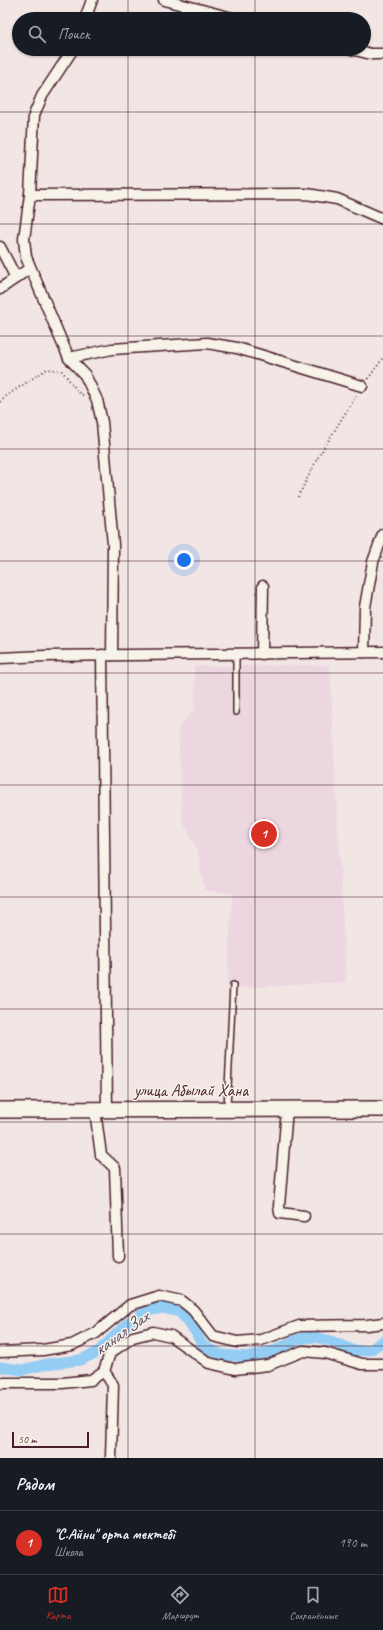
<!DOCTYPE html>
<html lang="ru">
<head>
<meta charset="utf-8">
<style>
	body { margin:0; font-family:Caveat,sans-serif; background:#20242c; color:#f1f3f6 }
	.scale { position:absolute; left:12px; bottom:10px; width:77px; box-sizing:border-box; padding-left:4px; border:2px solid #4a1f2b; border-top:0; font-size:11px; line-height:14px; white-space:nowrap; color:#4a1f2b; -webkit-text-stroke:3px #f7f3e8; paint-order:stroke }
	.you { position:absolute; left:184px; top:560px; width:14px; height:14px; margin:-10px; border:3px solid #fff; border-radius:50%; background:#1a73e8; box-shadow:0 0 0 6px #1a73e833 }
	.badge { display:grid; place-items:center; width:26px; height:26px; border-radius:50%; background:#d93025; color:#fff; font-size:13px; font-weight:700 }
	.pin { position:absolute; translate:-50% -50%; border:2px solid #fff; box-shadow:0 1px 4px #0006 }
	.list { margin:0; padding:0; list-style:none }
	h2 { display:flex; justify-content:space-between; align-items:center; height:52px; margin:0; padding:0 16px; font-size:17px }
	h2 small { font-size:13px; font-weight:400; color:#9ea1a6 }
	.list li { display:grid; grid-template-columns:26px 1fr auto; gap:12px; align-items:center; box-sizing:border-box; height:64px; padding:0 16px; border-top:1px solid #363941 }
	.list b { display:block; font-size:15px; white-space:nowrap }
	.list p { margin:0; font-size:13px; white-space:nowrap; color:#9ea1a6 }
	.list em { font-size:13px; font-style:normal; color:#9ea1a6 }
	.icon { flex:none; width:22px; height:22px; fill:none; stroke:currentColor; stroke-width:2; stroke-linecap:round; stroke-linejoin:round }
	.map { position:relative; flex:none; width:383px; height:1458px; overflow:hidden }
	.search { position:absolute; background:#171b24; box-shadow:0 1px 3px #0004; left:12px; right:12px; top:12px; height:44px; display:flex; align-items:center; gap:10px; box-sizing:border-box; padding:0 14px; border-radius:22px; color:#9ea1a6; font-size:15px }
	.sheet { height:116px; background:#171b24 }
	nav { display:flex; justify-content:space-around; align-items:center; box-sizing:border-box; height:56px; border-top:1px solid #363941; background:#171b24; font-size:11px; color:#9ea1a6 }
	nav a { display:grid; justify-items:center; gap:2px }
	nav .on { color:#d93025 }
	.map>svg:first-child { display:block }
	.built { fill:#ecd7e1 }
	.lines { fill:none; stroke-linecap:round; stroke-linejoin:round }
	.canal { stroke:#94cdf4; stroke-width:11 }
	.service-casing { stroke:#4a1f2b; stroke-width:8 }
	.minor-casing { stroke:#4a1f2b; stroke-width:13 }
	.secondary-casing { stroke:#4a1f2b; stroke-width:18 }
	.path { stroke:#4a1f2b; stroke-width:2; stroke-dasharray:1 3; stroke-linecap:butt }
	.service { stroke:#f7f3e8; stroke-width:5 }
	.minor { stroke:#f7f3e8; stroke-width:10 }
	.secondary { stroke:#f7f3e8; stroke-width:15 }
	.grid { fill:none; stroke:#4a1f2b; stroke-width:1; stroke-opacity:0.55 }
	.labels { text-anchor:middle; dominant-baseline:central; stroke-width:3; stroke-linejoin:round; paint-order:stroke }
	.street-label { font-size:17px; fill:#4a1f2b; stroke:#f7f3e8 }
	.water-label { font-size:18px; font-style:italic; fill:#5c4a5d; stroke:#f7f3e8 }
</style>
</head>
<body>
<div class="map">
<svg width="383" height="1458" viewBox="0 0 383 1458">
	<rect width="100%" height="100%" fill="#f2e6e5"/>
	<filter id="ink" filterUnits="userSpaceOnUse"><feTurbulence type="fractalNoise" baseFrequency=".025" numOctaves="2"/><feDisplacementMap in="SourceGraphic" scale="8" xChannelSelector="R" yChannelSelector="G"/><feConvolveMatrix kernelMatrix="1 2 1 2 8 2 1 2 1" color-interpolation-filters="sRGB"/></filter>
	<g filter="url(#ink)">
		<!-- built -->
		<path class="built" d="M330 665 346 982 241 988 227 985 232 894 204 890 197 849 182 820 178 729 195 709 194 666Z"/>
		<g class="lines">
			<!-- canal -->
			<path class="canal" d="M0 1367 22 1370 47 1364 80 1360 98 1352 126 1325 146 1311 162 1308 180 1312 195 1331 203 1346 222 1355 251 1357 276 1350 298 1339 314 1337 331 1341 355 1351 370 1350 383 1341"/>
			<!-- service casing -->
			<g class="service-casing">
				<g id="service">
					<path d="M236 712V654"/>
					<path d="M227 1108 233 985"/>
				</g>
			</g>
			<!-- minor casing -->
			<g class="minor-casing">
				<g id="minor">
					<path d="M164 0 236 19"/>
					<path d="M85 19 92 0"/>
					<path d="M73 49 42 96 34 115 30 195 24 239 26 257 61 340 69 358 85 375 97 400 102 422 113 545 112 655"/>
					<path d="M351 49 371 54H383"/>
					<path d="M30 195 307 194 337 199 383 219"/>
					<path d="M0 247 16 278"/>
					<path d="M0 289 30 268"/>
					<path d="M69 358 112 349 207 343 237 348 362 386"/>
					<path d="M364 652 365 607 373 562 383 534"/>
					<path d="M262 654 263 586"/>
					<path d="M102 655 107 1110"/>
					<path d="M0 658 44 656 383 652"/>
					<path d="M287 1109 279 1206 280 1213 304 1216"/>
					<path d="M95 1110 101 1155 115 1168 118 1256"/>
					<path d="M0 1352 43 1350 72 1345 96 1333 130 1305 159 1296 182 1301 193 1310 213 1336 237 1342 261 1340 299 1326 367 1325 383 1323"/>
					<path d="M104 1371 113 1385 111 1458"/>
					<path d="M0 1383H62L91 1380 104 1371 110 1353 133 1337 153 1332 171 1336 209 1363 235 1369 268 1365 303 1351 325 1353 362 1364H383"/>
				</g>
			</g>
			<!-- secondary casing -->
			<g class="secondary-casing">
				<path id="secondary" d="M0 1110 383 1109"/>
			</g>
			<!-- path -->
			<g class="path">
				<path d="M368 379 383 358"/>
				<path d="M0 402 6 396 47 369 62 371 80 394 83 395"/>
				<path d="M298 497 317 459 357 394"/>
			</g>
			<!-- service -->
			<use href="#service" class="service"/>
			<!-- minor -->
			<use href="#minor" class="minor"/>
			<!-- secondary -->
			<use href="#secondary" class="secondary"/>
		</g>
	</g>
	<!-- grid -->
	<path class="grid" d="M128 0V19M255 0V19M128 49V1458M255 49V1458M0 112H383M0 224H383M0 336H383M0 449H383M0 561H383M0 673H383M0 785H383M0 897H383M0 1009H383M0 1122H383M0 1234H383M0 1346H383"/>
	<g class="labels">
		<!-- street labels -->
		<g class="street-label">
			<text x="191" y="1090">улица Абылай Хана</text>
		</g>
		<!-- water labels -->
		<g class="water-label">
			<text transform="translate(121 1333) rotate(-36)">канал Зах</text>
		</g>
	</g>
</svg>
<div class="scale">50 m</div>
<div class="you"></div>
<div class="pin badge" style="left:264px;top:834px">1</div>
<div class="search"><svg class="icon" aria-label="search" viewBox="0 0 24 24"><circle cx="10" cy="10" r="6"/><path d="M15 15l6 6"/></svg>Поиск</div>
</div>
<section class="sheet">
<h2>Рядом<small></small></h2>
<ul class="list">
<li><span class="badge">1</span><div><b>&quot;С.Айни&quot; орта мектебі</b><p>Школа</p></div><em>190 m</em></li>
</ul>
</section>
<nav>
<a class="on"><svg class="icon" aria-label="map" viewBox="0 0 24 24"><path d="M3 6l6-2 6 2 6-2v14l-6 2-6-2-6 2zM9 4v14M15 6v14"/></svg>Карта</a>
<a><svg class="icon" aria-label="directions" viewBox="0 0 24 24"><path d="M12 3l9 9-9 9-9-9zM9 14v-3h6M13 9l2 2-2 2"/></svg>Маршрут</a>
<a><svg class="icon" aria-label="saved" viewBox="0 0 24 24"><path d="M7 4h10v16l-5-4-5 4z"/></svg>Сохранённые</a>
</nav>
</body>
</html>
